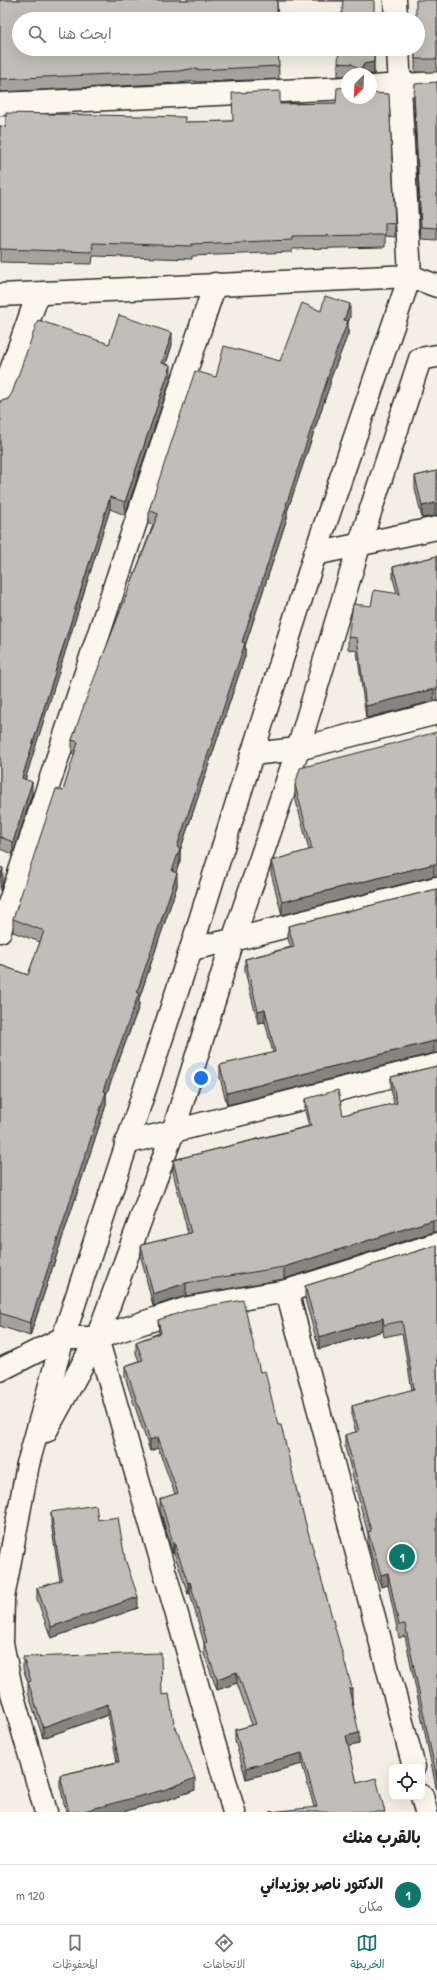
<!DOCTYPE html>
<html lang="ar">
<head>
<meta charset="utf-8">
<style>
	body { margin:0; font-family:"Patrick Hand","Playpen Sans Arabic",sans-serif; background:#f2f2f2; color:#202124; direction:rtl }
	.controls { position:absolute; right:12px; bottom:12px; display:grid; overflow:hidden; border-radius:8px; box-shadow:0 4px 16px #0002 }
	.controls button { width:36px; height:36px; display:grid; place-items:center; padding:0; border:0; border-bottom:1px solid #e0e0e0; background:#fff; color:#202124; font:20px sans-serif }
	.compass { position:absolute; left:341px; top:68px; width:36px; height:36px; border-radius:50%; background:#fff; box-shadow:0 4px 16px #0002; rotate:203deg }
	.you { position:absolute; left:201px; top:1078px; width:14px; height:14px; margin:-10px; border:3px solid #fff; border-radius:50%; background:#1a73e8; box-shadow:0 0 0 6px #1a73e833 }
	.badge { display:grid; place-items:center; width:26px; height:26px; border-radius:50%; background:#0f766e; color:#fff; font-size:13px; font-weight:700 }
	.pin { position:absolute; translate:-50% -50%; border:2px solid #fff; box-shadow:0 1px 4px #0006 }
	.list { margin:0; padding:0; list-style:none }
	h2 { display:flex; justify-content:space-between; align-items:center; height:52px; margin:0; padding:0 16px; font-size:17px }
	h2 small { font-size:13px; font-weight:400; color:#757577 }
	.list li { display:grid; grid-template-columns:26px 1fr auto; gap:12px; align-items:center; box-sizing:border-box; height:60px; padding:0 16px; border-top:1px solid #e0e0e0 }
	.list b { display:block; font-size:15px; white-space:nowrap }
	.list p { margin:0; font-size:13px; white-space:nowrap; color:#757577 }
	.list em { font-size:13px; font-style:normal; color:#757577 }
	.icon { flex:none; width:22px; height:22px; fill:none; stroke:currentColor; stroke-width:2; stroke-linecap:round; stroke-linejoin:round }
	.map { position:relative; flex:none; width:437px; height:1812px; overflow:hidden; direction:ltr }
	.search { position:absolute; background:#fff; box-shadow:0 4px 16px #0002; left:12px; right:12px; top:12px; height:44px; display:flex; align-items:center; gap:10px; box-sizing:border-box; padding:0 14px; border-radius:22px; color:#757577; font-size:15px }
	.sheet { height:112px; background:#fff }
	nav { display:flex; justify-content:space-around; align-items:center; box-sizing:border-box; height:56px; border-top:1px solid #e0e0e0; background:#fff; font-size:11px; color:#757577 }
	nav a { display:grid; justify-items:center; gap:2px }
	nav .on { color:#0f766e }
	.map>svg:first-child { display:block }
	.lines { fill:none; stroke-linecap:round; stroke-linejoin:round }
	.street-casing { stroke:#2b2b2b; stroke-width:25 }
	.secondary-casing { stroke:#2b2b2b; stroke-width:25 }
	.street { stroke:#fbf7ec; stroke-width:22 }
	.secondary { stroke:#fbf7ec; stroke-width:22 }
	.wall { fill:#a5a39d; stroke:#2b2b2b }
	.shaded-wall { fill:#86857f; stroke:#2b2b2b }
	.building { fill:#c0beb6; stroke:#2b2b2b }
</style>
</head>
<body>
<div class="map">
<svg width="437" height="1812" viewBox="0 0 437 1812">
	<rect width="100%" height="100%" fill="#f3efe4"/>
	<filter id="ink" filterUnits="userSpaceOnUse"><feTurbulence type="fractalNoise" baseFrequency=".025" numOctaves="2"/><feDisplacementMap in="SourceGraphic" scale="8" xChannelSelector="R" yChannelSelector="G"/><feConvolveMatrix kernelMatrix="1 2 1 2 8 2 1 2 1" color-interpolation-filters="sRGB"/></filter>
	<g filter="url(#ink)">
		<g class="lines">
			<!-- street casing -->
			<g class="street-casing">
				<g id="street">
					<path d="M395 0 396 19"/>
					<path d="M371 87 437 83"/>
					<path d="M0 104 347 88"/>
					<path d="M0 295 410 276 398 49"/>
					<path d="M0 401 38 294"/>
					<path d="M315 554 437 528"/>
					<path d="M252 754 298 749 437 713"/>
					<path d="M0 931 215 284"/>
					<path d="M191 949 233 940 437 888"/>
					<path d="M126 1143 437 1065"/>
					<path d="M287 1291 414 1767"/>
					<path d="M97 1338 234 1812"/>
					<path d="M0 1370 63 1338H97L188 1308 287 1291 437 1244"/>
					<path d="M28 1464 3 1598 2 1643 12 1693 46 1812"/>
					<path d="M422 1796 426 1812"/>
				</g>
			</g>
			<!-- secondary casing -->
			<g class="secondary-casing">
				<g id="secondary">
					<path d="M410 276 437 286"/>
					<path d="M46 1431 97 1338 173 1132 233 940 298 749 359 546 420 359 437 356"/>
					<path d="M28 1464 63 1338 191 949 315 554 410 276"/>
				</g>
			</g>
			<!-- street -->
			<use href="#street" class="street"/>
			<!-- secondary -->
			<use href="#secondary" class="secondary"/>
		</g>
		<!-- wall -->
		<g class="wall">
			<path d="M0 0H374L343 1H277L279 79 196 82V81L178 83 0 92Z"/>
			<path d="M437 0V72H415V49Z"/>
			<path d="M374 49V74L371 75V74H347V76H338V63Z"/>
			<path d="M437 82V240L421 239 414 106V94Z"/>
			<path d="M374 93 395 224V237L385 236V247L292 249V252L192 256V259L93 256 92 264 0 262V126L6 127 233 121 280 104 336 103Z"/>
			<path d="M321 311 350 317 348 323V334L330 380V384L287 512V518L245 646V656L180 851V861L176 872 177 886 139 999V1006L106 1095V1105L30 1336 0 1326V965L28 975 40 942 13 932V919L63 791 75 754H72V740L153 525 149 524V510L216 377 280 361Z"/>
			<path d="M109 344 172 345 166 364 171 378 125 515 110 509 25 779 32 794 13 854 0 849V401H2L8 399Z"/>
			<path d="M437 471V516H435L422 518 415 488V476Z"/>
			<path d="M437 556V701H434L366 718 357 651 348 649V637L371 606 397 593 393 579V567Z"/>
			<path d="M437 732V876H434L282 915 271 873V861L309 850 295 797V785Z"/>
			<path d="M437 889V1053H434L227 1105 220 1078V1065L273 1053 265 1022 258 1023 245 971V959L291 947 288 939V926Z"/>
			<path d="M437 1066V1232H433L284 1279 186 1296 153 1306 141 1257V1245L188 1234 173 1172V1160L309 1126 305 1111V1099L343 1115 394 1104 391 1089V1077Z"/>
			<path d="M437 1245V1792L405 1636 399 1638 388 1585 381 1587 368 1544V1534L345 1447V1435L356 1432 352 1418V1406L412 1390 402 1333 384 1337 383 1331 319 1349 305 1299V1286Z"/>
			<path d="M158 1320 260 1372 278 1425 298 1496 352 1699 359 1744 348 1746 357 1783 385 1812 314 1807 302 1764 246 1779 235 1741V1730L252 1725 237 1683 217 1690 204 1654V1643L190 1593 188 1594 174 1553 173 1554 160 1510V1499L175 1494 158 1448 150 1451 125 1377V1366L139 1361 136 1353V1342L159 1333Z"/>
			<path d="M51 1512 98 1520 125 1559 138 1608 51 1638 37 1599V1588L60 1581 51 1523Z"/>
			<path d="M23 1657 162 1695 174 1723 195 1790 167 1800 122 1812H66L60 1786V1775L117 1762 108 1715 43 1738 28 1693V1682L23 1669Z"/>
		</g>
		<!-- shaded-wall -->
		<g class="shaded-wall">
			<path d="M374 49V74L371 75V74H359L364 64Z"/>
			<path d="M350 304V317L348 323V334L330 380V384L287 512V518L245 646V656L180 851V861L172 884V871L177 847 344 320Z"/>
			<path d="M172 333V345L162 375V363Z"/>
			<path d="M171 365V378L125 515V502Z"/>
			<path d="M110 497V509L22 790V778Z"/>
			<path d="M435 503V516L422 518V506Z"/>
			<path d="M434 689V701L366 718V706Z"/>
			<path d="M32 782V794L13 854V842Z"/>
			<path d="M434 864V876L282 915V902Z"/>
			<path d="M3 868V881L0 891V878Z"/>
			<path d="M177 873V886L139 999V1006L106 1095V1105L30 1336V1323L103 1091Z"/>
			<path d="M265 1009V1022L258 1023V1011Z"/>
			<path d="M434 1041V1053L227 1105V1093Z"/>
			<path d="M433 1220V1232L284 1279V1267Z"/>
			<path d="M186 1283V1296L153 1306V1294Z"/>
			<path d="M383 1318V1331L319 1349V1337Z"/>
			<path d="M158 1437V1448L150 1451V1440Z"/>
			<path d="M174 1542V1553L173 1554V1543Z"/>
			<path d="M388 1573V1585L381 1587V1575Z"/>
			<path d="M190 1582V1593L188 1594V1583Z"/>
			<path d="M138 1597V1608L51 1638V1627Z"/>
			<path d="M237 1672V1683L217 1690V1679Z"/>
			<path d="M352 1688V1699L349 1700V1689Z"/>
			<path d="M108 1704V1715L43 1738V1727Z"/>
			<path d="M359 1733V1744L346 1747V1736Z"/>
			<path d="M302 1753V1764L246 1779V1768Z"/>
			<path d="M195 1778V1790L167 1800 122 1812H80Z"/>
		</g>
		<!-- building -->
		<g class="building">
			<path d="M0 0H277V19H19V49H278L279 66 196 70V68L178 71 0 79Z"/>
			<path d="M343 0H374V19H341Z"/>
			<path d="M416 0H437V59H415V49H418V19H416Z"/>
			<path d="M339 49H374V62L364 64 359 73 357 68 352 64 338 63Z"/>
			<path d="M437 82V228L421 227 414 94 415 84Z"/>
			<path d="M371 86 374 87V93L389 94 395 224 385 223V235L292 236V240L192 244V246L93 243 92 252 0 249V126L6 127V113L185 117V122L233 121 232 93 280 91V104L336 103 337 88 347 87V98H371Z"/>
			<path d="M325 296 350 304 344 320 348 321 329 370 330 371 286 505H287L242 642 245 643 177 847 180 848 172 871 177 873 137 992 139 993 103 1091 106 1092 30 1323 0 1313V965L28 975 44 931 13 919 56 789 63 791 78 742 72 740 85 702 158 514 149 510 195 371 216 377 224 346 280 361 302 303 321 311Z"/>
			<path d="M119 315 172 333 162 363 171 365 125 502 110 497 22 778 32 782 13 842 0 837V423L1 419 0 418V401H2L8 399 12 393 38 320 109 344Z"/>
			<path d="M437 471V504L435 503 422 506 415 476Z"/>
			<path d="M437 556V689H434L366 706 357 638 348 637 353 604 371 606 374 590 400 594 393 567Z"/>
			<path d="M437 732V864H434L282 902 271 861 312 849 295 785 300 768Z"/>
			<path d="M0 867 3 868 0 878Z"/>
			<path d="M437 889V1041H434L227 1093 220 1065 275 1052 265 1009 258 1011 245 959 294 947 288 926Z"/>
			<path d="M437 1066V1220H433L284 1267 186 1283 153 1294 141 1245 191 1233 173 1160 311 1126 305 1099 338 1090 343 1115 397 1103 391 1077Z"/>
			<path d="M437 1245V1779L405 1624 399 1625 388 1573 381 1575 368 1532 371 1531 345 1435 359 1431 352 1406 414 1389 402 1321 384 1325 383 1318 319 1337 305 1286Z"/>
			<path d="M243 1300 260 1372 265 1371 278 1425H281L298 1496 352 1688 349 1689 359 1733 346 1736 357 1783 376 1778 385 1812H270L317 1807 302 1753 246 1768 235 1730 256 1724 237 1672 217 1679 204 1643 207 1642 190 1582 188 1583 174 1542 173 1543 160 1499 178 1493 158 1437 150 1440 125 1366 143 1360 136 1342 161 1333 158 1320 191 1309Z"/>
			<path d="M96 1505 98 1520 118 1517 125 1559 138 1597 51 1627 37 1588 62 1580 51 1512Z"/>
			<path d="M161 1653 162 1695 169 1694 174 1723 195 1778 167 1789 80 1812H69L60 1775 119 1762 108 1704 43 1727 28 1682 31 1681 23 1657Z"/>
		</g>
	</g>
</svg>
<div class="controls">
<button><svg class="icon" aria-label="locate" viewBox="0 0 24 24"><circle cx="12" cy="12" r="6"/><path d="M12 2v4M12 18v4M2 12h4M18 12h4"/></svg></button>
</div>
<svg class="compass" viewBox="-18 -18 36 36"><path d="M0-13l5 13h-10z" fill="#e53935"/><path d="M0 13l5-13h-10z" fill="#757577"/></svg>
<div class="you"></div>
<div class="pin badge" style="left:402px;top:1557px">1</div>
<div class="search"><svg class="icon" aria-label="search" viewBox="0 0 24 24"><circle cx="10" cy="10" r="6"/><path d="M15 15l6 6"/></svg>ابحث هنا</div>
</div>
<section class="sheet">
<h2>بالقرب منك<small></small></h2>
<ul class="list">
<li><span class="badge">1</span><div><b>الدكتور ناصر بوزيداني</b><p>مكان</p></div><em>120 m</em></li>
</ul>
</section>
<nav>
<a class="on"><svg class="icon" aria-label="map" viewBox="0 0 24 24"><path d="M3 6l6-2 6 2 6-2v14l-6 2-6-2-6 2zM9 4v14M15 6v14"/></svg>الخريطة</a>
<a><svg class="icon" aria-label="directions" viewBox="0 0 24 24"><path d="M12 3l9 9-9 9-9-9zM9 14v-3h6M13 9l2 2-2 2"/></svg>الاتجاهات</a>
<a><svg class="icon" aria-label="saved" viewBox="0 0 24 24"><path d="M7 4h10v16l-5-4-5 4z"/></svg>المحفوظات</a>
</nav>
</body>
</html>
